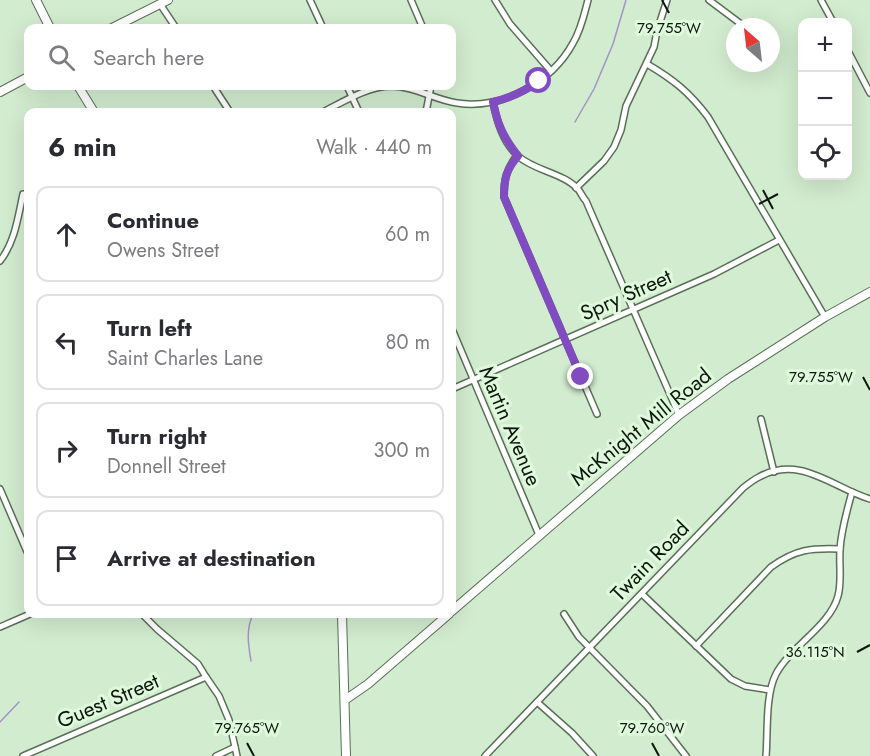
<!DOCTYPE html>
<html lang="en">
<head>
<meta charset="utf-8">
<style>
	body { margin:0; font-family:Jost,sans-serif; background:#f7f7f7; color:#2b2b33 }
	.controls { position:absolute; right:18px; top:18px; display:grid; overflow:hidden; border-radius:12px; box-shadow:0 6px 24px #0002 }
	.controls button { width:54px; height:54px; display:grid; place-items:center; padding:0; border:0; border-bottom:2px solid #e1e1e2; background:#fff; color:#2b2b33; font:30px sans-serif }
	.compass { position:absolute; left:726px; top:18px; width:54px; height:54px; border-radius:50%; background:#fff; box-shadow:0 6px 24px #0002; rotate:332deg }
	.stop { position:absolute; width:18px; height:18px; margin:-14px; border:4px solid #814bc2; border-radius:50%; background:#fff }
	.stop.end { background:#814bc2; border-color:#fff; box-shadow:0 2px 6px #0008 }
	.list { margin:0; padding:0; list-style:none }
	h2 { display:flex; justify-content:space-between; align-items:center; height:78px; margin:0; padding:0 24px; font-size:26px }
	h2 small { font-size:20px; font-weight:400; color:#7c7c81 }
	.list li { display:grid; grid-template-columns:39px 1fr auto; gap:18px; align-items:center; box-sizing:border-box; height:96px; margin:0 12px 12px; padding:0 12px; border:2px solid #e1e1e2; border-radius:12px }
	.list b { display:block; font-size:22px; white-space:nowrap }
	.list p { margin:0; font-size:20px; white-space:nowrap; color:#7c7c81 }
	.list em { font-size:20px; font-style:normal; color:#7c7c81 }
	.icon { flex:none; width:33px; height:33px; fill:none; stroke:currentColor; stroke-width:2; stroke-linecap:round; stroke-linejoin:round }
	.map { position:relative; flex:none; width:870px; height:756px; overflow:hidden }
	.search { position:absolute; background:#fff; box-shadow:0 6px 24px #0002; left:24px; top:24px; width:432px; height:66px; display:flex; align-items:center; gap:15px; box-sizing:border-box; padding:0 21px; border-radius:12px; color:#7c7c81; font-size:22px }
	.panel { position:absolute; background:#fff; box-shadow:0 6px 24px #0002; left:24px; top:108px; width:432px; height:510px; border-radius:12px }
	.map>svg:first-child { display:block }
	.lines { fill:none; stroke-linecap:round; stroke-linejoin:round }
	.stream { stroke:#a592c6; stroke-width:1.5 }
	.street-casing { stroke:#597057; stroke-width:8 }
	.secondary-casing { stroke:#597057; stroke-width:10 }
	.street { stroke:#fff; stroke-width:5 }
	.secondary { stroke:#fff; stroke-width:8 }
	.route { stroke:#814bc2; stroke-width:8 }
	.ticks { fill:none; stroke:#0e170d; stroke-width:2 }
	.labels { text-anchor:middle; dominant-baseline:central; stroke-width:6; stroke-linejoin:round; paint-order:stroke }
	.street-label { font-size:21px; fill:#0e170d; stroke:#dff9dc }
	.ticks-label { font-size:15px; text-anchor:middle; fill:#0e170d; stroke:#dff9dc; stroke-width:6; stroke-linejoin:round; paint-order:stroke }
</style>
</head>
<body>
<div class="map">
<svg width="870" height="756" viewBox="0 0 870 756">
	<rect width="100%" height="100%" fill="#d2eccf"/>
	<g class="lines">
		<!-- stream -->
		<g class="stream">
			<path d="M575 122 594 89 613 44 626 0"/>
			<path d="M251 661C248 644 246 629 253 614"/>
			<path d="M0 722 19 702"/>
		</g>
		<!-- street casing -->
		<g class="street-casing">
			<g id="street">
				<path d="M310 0 323 28"/>
				<path d="M411 0 423 28"/>
				<path d="M495 0 510 24 551 71"/>
				<path d="M709 0 745 27"/>
				<path d="M821 0 833 22"/>
				<path d="M160 4 176 28"/>
				<path d="M848 51 870 93"/>
				<path d="M647 64C674 80 689 92 708 117L825 317"/>
				<path d="M213 86 230 112"/>
				<path d="M347 86 359 112"/>
				<path d="M493 102C497 122 503 143 519 157 536 171 563 173 578 189 581 193 583 198 586 201L679 415"/>
				<path d="M323 112C345 101 366 87 391 86 414 86 435 100 457 103 502 110 552 82 573 43 581 30 584 15 588 0"/>
				<path d="M426 112 431 86"/>
				<path d="M517 155C506 170 504 179 504 197L597 414"/>
				<path d="M576 188 604 161 614 147 621 130 626 106 654 47 657 31 667 0"/>
				<path d="M0 261C15 242 18 217 23 194"/>
				<path d="M452 329 539 535"/>
				<path d="M452 389 714 274 779 240"/>
				<path d="M761 419 774 472"/>
				<path d="M0 489 28 554"/>
				<path d="M642 594 731 679 745 686 770 690"/>
				<path d="M142 614 157 629 198 664 206 677 219 696 229 720 237 756"/>
				<path d="M564 614 579 637 647 706 686 756"/>
				<path d="M0 627 30 614"/>
				<path d="M696 646 771 567C796 549 811 548 840 549"/>
				<path d="M537 702 572 733 593 756"/>
				<path d="M23 756 206 677"/>
				<path d="M216 756 235 747"/>
				<path d="M485 756 743 488C748 484 753 480 759 477 800 454 833 488 870 499"/>
				<path d="M766 756C768 733 765 695 776 674 790 647 830 626 838 596 842 582 839 565 840 550 841 530 847 511 852 492"/>
			</g>
		</g>
		<!-- secondary casing -->
		<g class="secondary-casing">
			<g id="secondary">
				<path d="M36 0 50 28"/>
				<path d="M112 28 168 0"/>
				<path d="M78 86 94 112"/>
				<path d="M0 92 28 77"/>
				<path d="M452 611 679 415 728 379 825 317 870 292"/>
				<path d="M342 614 346 756"/>
				<path d="M345 700 368 684 449 614"/>
			</g>
		</g>
		<!-- street -->
		<use href="#street" class="street"/>
		<!-- secondary -->
		<use href="#secondary" class="secondary"/>
	</g>
	<g class="lines">
		<!-- route -->
		<path class="route" d="M539 81C525 91 510 98 493 102 498 126 503 136 518 156 506 170 504 179 504 197L581 377"/>
	</g>
	<!-- ticks -->
	<path class="ticks" d="M662 0 669 13M763 190 773 209M759 204 778 194M863 377 870 390M857 652 870 645M247 743 254 756M652 743 659 756"/>
	<g class="labels">
		<!-- street labels -->
		<g class="street-label">
			<text transform="translate(626 295) rotate(-24)">Spry Street</text>
			<text transform="translate(510 426) rotate(67)">Martin Avenue</text>
			<text transform="translate(641 427) rotate(-39)">McKnight Mill Road</text>
			<text transform="translate(650 561) rotate(-46)">Twain Road</text>
			<text transform="translate(108 701) rotate(-23)">Guest Street</text>
		</g>
	</g>
	<g class="ticks-label">
		<text x="669" y="33">79.755°W</text>
		<text x="821" y="382">79.755°W</text>
		<text x="815" y="657">36.115°N</text>
		<text x="247" y="733">79.765°W</text>
		<text x="652" y="733">79.760°W</text>
	</g>
</svg>
<div class="controls">
<button>+</button>
<button>−</button>
<button><svg class="icon" aria-label="locate" viewBox="0 0 24 24"><circle cx="12" cy="12" r="6"/><path d="M12 2v4M12 18v4M2 12h4M18 12h4"/></svg></button>
</div>
<svg class="compass" viewBox="-18 -18 36 36"><path d="M0-13l5 13h-10z" fill="#e53935"/><path d="M0 13l5-13h-10z" fill="#7c7c81"/></svg>
<div class="stop" style="left:539px;top:81px"></div>
<div class="stop end" style="left:581px;top:377px"></div>
<div class="search"><svg class="icon" aria-label="search" viewBox="0 0 24 24"><circle cx="10" cy="10" r="6"/><path d="M15 15l6 6"/></svg>Search here</div>
<section class="panel">
<h2>6 min<small>Walk · 440 m</small></h2>
<ul class="list">
<li><svg class="icon" aria-label="ahead" viewBox="0 0 24 24"><path d="M12 20V5M6 11l6-6 6 6"/></svg><div><b>Continue</b><p>Owens Street</p></div><em>60 m</em></li>
<li><svg class="icon" aria-label="left" viewBox="0 0 24 24"><path d="M17 20v-9H6M10 6l-5 5 5 5"/></svg><div><b>Turn left</b><p>Saint Charles Lane</p></div><em>80 m</em></li>
<li><svg class="icon" aria-label="right" viewBox="0 0 24 24"><path d="M7 20v-9h11M14 6l5 5-5 5"/></svg><div><b>Turn right</b><p>Donnell Street</p></div><em>300 m</em></li>
<li><svg class="icon" aria-label="arrive" viewBox="0 0 24 24"><path d="M6 21V4h12l-3 4 3 4H6"/></svg><div><b>Arrive at destination</b></div></li>
</ul>
</section>
</div>
</body>
</html>
